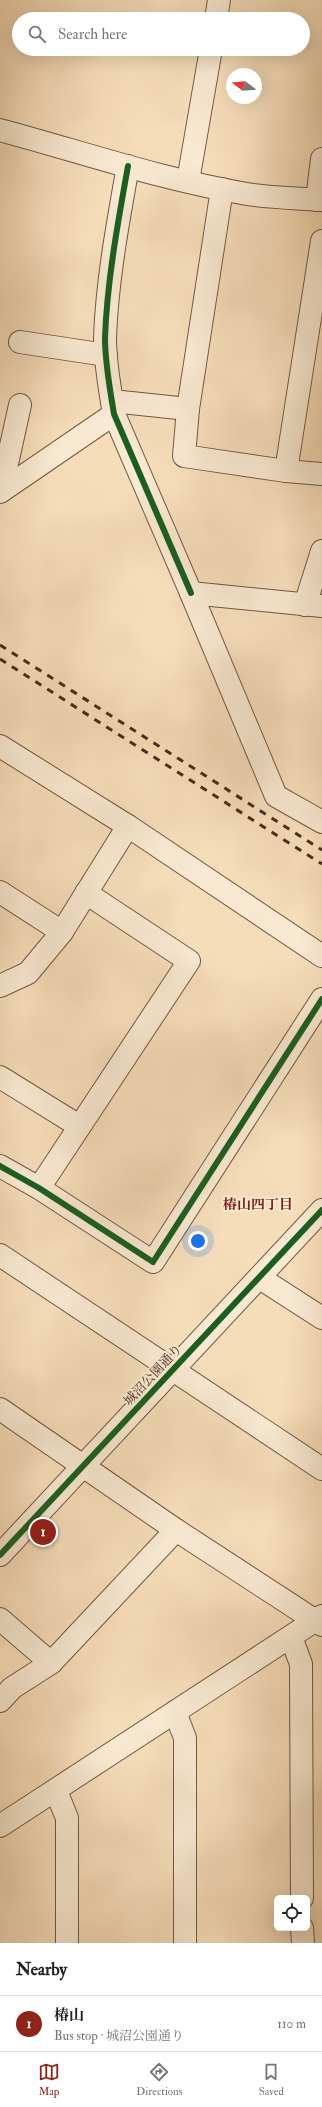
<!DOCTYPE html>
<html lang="en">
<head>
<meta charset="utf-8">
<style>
	body { margin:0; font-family:"IM FELL Double Pica","Noto Serif JP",serif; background:#f2f2f2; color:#222 }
	.controls { position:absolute; right:12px; bottom:12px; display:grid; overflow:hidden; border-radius:6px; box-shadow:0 4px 16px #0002 }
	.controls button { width:36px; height:36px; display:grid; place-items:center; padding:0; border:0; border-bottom:1px solid #e0e0e0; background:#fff; color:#222; font:20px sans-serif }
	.compass { position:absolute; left:226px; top:68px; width:36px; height:36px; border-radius:50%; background:#fff; box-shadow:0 4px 16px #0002; rotate:286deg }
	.you { position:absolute; left:198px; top:1241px; width:14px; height:14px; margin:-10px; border:3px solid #fff; border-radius:50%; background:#1a73e8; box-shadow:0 0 0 6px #1a73e833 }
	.badge { display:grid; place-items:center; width:26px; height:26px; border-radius:50%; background:#8f2418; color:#fff; font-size:13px; font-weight:700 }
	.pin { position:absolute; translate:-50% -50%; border:2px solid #fff; box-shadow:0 1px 4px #0006 }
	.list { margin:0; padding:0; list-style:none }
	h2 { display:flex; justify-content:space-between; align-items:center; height:52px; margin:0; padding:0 16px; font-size:17px }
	h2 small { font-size:13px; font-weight:400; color:#767676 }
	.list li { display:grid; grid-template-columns:26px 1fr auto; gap:12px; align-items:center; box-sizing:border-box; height:56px; padding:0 16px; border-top:1px solid #e0e0e0 }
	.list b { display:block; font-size:15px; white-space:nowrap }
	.list p { margin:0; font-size:13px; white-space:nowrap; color:#767676 }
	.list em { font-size:13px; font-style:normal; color:#767676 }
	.icon { flex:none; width:22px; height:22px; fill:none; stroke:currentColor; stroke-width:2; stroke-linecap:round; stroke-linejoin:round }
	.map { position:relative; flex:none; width:322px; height:1943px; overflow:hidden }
	.search { position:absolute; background:#fff; box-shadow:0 4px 16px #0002; left:12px; right:12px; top:12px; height:44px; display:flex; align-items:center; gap:10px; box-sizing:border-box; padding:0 14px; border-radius:22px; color:#767676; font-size:15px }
	.sheet { height:108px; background:#fff }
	nav { display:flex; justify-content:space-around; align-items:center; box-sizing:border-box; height:56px; border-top:1px solid #e0e0e0; background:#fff; font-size:11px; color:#767676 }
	nav a { display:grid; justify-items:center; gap:2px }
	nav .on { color:#8f2418 }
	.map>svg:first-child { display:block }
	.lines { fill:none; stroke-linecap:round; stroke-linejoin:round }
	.minor-casing { stroke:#735841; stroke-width:24 }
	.minor { stroke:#f9e9d2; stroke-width:22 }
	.rail { stroke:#472b19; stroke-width:3; stroke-dasharray:7 7; stroke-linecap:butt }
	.cycleway-casing { stroke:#f9e9d2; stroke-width:8 }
	.cycleway { stroke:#1b5e20; stroke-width:6 }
	.labels { text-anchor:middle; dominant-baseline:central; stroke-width:4; stroke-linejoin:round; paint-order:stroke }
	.street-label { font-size:13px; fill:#472b19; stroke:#f9e9d2 }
	.neighbourhood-label { font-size:14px; font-weight:bold; fill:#7a1f14; stroke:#f9e9d2 }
</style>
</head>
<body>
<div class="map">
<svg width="322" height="1943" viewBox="0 0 322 1943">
	<rect width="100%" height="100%" fill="#f6ddba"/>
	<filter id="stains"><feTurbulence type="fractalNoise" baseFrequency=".005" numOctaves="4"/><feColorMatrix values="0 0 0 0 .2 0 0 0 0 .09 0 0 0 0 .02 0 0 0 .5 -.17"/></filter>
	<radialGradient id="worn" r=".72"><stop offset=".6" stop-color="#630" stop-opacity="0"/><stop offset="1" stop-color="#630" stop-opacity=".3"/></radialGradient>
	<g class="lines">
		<!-- minor casing -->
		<g class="minor-casing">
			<g id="minor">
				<path d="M216 19 219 0"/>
				<path d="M0 130C82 152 163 180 247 194 272 198 297 198 322 200"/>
				<path d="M128 166C118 222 107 281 105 338 105 363 110 390 114 414L191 593"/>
				<path d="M188 181 211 49"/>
				<path d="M222 189 188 409 184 456 286 471 322 474"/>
				<path d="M317 200 322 159"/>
				<path d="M20 342 106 355"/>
				<path d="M112 401 188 409"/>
				<path d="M286 471 322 241"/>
				<path d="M1 491 20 405"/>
				<path d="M0 492 114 414"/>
				<path d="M305 605 322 551"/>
				<path d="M322 606 191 593 276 796 322 822"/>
				<path d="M0 746 128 826 322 956"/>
				<path d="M0 892 62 932"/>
				<path d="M0 986 28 973 62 932 128 826"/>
				<path d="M0 1077 79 1126"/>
				<path d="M0 1166 39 1188 153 1262 322 999"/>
				<path d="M39 1188 189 961 86 893"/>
				<path d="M0 1255 322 1469"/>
				<path d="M260 1278 322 1318"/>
				<path d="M0 1409 176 1530 322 1625"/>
				<path d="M0 1555 322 1210"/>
				<path d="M0 1619 51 1663 176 1530"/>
				<path d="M291 1637 301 1664 302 1898"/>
				<path d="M0 1701 12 1688 51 1663"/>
				<path d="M175 1712 185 1738V1943"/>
				<path d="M56 1791 67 1818V1943"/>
				<path d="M0 1826 322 1616"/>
				<path d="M302 1928 303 1943"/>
			</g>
		</g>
		<!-- minor -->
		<use href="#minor" class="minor"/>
		<!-- rail -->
		<g class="rail">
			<path d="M0 645 322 850"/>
			<path d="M0 659 322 864"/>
		</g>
		<!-- cycleway casing -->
		<g class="cycleway-casing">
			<g id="cycleway">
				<path d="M128 166C118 222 107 281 105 338 105 363 110 390 114 414L191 593"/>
				<path d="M0 1166 39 1188 153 1262 322 999"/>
				<path d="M0 1555 322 1210"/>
			</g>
		</g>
		<!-- cycleway -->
		<use href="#cycleway" class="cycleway"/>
	</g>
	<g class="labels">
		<!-- street labels -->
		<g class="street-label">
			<text transform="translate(153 1375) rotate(-47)">城沼公園通り</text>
		</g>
		<!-- neighbourhood labels -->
		<g class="neighbourhood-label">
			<text x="258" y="1204">椿山四丁目</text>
		</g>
	</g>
	<rect width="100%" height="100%" filter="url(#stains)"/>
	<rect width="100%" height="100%" fill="url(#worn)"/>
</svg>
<div class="controls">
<button><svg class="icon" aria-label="locate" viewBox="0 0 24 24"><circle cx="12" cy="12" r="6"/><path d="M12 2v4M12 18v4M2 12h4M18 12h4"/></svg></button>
</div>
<svg class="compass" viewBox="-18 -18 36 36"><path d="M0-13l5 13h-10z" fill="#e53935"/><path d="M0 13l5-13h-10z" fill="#767676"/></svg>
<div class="you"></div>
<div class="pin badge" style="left:43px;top:1532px">1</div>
<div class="search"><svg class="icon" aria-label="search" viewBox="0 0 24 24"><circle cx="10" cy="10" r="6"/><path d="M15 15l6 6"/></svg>Search here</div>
</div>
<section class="sheet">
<h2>Nearby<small></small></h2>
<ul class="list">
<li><span class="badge">1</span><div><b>椿山</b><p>Bus stop · 城沼公園通り</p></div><em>110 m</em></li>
</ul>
</section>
<nav>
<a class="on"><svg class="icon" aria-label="map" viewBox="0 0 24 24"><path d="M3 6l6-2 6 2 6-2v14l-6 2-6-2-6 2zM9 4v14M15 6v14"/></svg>Map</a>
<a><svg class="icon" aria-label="directions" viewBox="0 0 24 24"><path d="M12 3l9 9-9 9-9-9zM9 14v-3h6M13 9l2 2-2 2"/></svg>Directions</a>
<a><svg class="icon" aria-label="saved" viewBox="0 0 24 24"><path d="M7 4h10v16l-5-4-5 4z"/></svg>Saved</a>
</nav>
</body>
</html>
